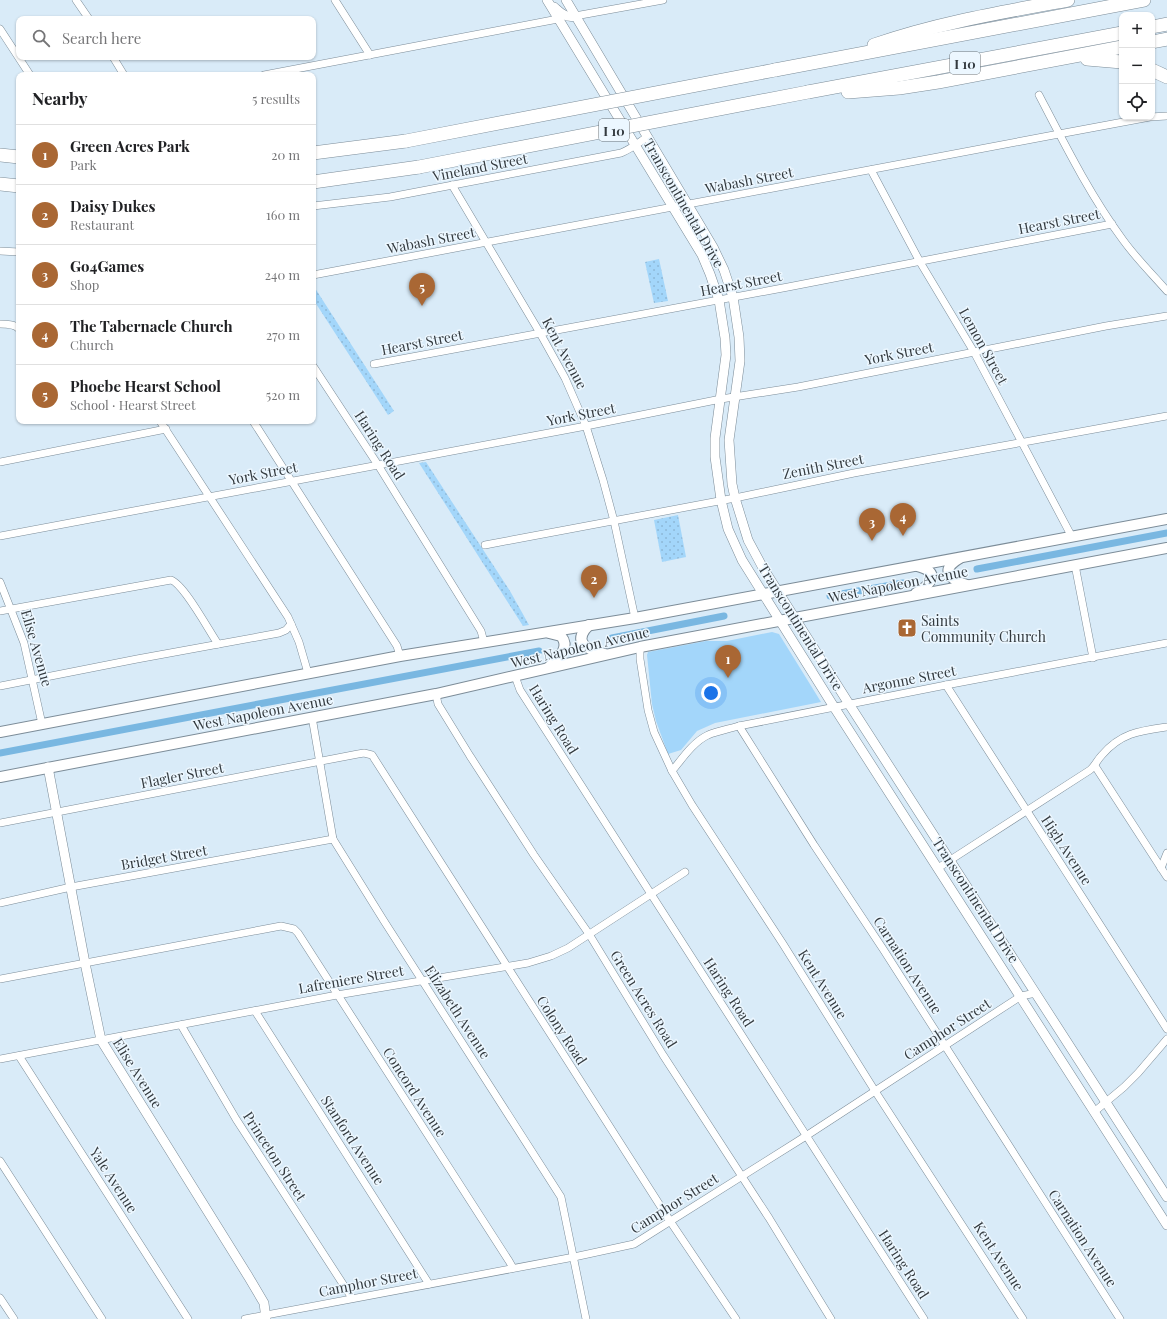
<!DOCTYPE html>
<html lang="en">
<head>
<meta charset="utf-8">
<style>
	body { margin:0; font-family:"Playfair Display",serif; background:#f2f2f2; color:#202124 }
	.controls { position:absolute; right:12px; top:12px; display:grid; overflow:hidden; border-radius:8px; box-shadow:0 1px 3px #0004 }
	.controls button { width:36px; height:36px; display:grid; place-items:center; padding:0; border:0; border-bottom:1px solid #e0e0e0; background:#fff; color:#202124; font:20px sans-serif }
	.you { position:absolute; left:711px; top:693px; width:14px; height:14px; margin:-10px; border:3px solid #fff; border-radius:50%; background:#1a73e8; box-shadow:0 0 0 6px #1a73e833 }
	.badge { display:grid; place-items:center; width:26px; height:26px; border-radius:50%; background:#a96734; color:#fff; font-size:13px; font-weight:700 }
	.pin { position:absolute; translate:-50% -33px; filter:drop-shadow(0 1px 2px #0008) }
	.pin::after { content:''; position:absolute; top:21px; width:14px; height:12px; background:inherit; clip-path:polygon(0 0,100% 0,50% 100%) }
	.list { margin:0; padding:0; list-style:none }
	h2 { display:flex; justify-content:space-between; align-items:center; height:52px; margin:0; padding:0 16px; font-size:17px }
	h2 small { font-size:13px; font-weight:400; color:#757577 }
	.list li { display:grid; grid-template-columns:26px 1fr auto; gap:12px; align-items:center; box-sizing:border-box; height:60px; padding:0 16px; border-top:1px solid #e0e0e0 }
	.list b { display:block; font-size:15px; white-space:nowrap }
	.list p { margin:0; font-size:13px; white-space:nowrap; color:#757577 }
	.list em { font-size:13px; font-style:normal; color:#757577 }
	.icon { flex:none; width:22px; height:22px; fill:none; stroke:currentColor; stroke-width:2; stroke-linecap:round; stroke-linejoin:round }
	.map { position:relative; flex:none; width:1167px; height:1319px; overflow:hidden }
	.search { position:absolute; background:#fff; box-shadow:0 1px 3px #0004; left:16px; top:16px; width:300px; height:44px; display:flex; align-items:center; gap:10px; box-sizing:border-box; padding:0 14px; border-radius:8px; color:#757577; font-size:15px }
	.panel { position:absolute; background:#fff; box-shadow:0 1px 3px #0004; left:16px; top:72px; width:300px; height:352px; border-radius:8px }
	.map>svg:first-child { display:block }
	.grass { fill:url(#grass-dots) }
	.park { fill:#a3d6fa }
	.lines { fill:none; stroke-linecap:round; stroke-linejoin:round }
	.canal { stroke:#79b7e1; stroke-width:7 }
	.minor-casing { stroke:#7c8c98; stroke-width:8 }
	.tertiary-casing { stroke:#7c8c98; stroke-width:10 }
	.secondary-casing { stroke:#7c8c98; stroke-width:12 }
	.motorway-casing { stroke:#7c8c98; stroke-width:14 }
	.minor { stroke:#fff; stroke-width:7 }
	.tertiary { stroke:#fff; stroke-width:9 }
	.secondary { stroke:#fff; stroke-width:10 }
	.motorway { stroke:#fff; stroke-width:13 }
	.motorway-bridge-casing { stroke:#7c8c98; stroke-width:14; stroke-linecap:butt }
	.motorway-bridge { stroke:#fff; stroke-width:13 }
	.labels { text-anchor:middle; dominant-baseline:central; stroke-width:3; stroke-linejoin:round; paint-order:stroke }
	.shield { fill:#ecf7ff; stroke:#6a7379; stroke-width:1 }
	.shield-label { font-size:13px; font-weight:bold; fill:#333a3f }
	.street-label { font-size:14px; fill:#333a3f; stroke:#ecf7ff }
	.poi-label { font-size:14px; fill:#333a3f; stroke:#ecf7ff; text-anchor:start }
</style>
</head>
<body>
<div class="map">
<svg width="1167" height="1319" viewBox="0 0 1167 1319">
	<defs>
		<pattern id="grass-dots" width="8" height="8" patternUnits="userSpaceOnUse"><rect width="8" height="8" fill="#a3d6fa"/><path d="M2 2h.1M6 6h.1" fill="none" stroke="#8db8d7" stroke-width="1.8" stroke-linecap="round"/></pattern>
	</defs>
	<rect width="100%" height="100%" fill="#d9ebf8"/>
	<!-- grass -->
	<g class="grass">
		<path d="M659 259 668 301 654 303 645 262Z"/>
		<path d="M313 285 394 411 388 415 313 299Z"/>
		<path d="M426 462 510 591 529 625 523 626 419 463Z"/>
		<path d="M678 515 686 557 662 562 654 520Z"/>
	</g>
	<!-- park -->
	<path class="park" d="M772 632 779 634 821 702 715 723 697 731 681 750 668 754 656 721 652 704 647 655 648 652 706 641H727Z"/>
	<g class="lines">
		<!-- canal -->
		<g class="canal">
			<path d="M977 569 1167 533"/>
			<path d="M830 596 903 583"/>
			<path d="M612 638 724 616"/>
			<path d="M0 753 539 651"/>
		</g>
		<!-- minor casing -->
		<g class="minor-casing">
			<g id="minor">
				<path d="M76 0 89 19"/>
				<path d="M335 0 370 55"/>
				<path d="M575 16 663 0"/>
				<path d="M0 29 30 75"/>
				<path d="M113 57 124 75"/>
				<path d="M264 75 558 19"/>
				<path d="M1039 95C1065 145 1090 195 1123 240 1136 258 1152 274 1167 291"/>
				<path d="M871 170 920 262 974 352 1072 537"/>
				<path d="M452 185 540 333 565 378 586 426 603 480 614 521 635 618"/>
				<path d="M313 206 390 197 621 153C631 149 638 143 647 137"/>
				<path d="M0 251 19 252"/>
				<path d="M313 275 1059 134 1150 117 1167 116"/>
				<path d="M0 324C6 324 15 324 19 329"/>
				<path d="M374 364 788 287 1112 224"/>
				<path d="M313 366 378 465 481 631 484 642"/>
				<path d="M160 421 288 617 299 642 308 673"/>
				<path d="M253 421 397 646 400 656"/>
				<path d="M0 462 166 429"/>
				<path d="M0 536 586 426 721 399 798 387 1106 326 1167 316"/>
				<path d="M485 545 735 498 854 473 1167 416"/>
				<path d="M1075 565 1093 658"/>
				<path d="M0 582 24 643 42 724"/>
				<path d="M0 611 171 580C184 584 209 631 218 644"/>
				<path d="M640 647V659L648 710 654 732 672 771 692 805 783 944 875 1091 1023 1319"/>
				<path d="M515 676 520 690 924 1319"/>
				<path d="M946 685 1167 1029"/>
				<path d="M0 686 137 659 279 633 286 630 291 624"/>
				<path d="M436 694 438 704 470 756 534 855 589 934 663 1055 769 1218 831 1319"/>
				<path d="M312 717 333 839 384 921 561 1197 586 1319"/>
				<path d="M739 726 814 845 883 949 1120 1319"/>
				<path d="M1095 766 1167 877"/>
				<path d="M672 771C682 759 693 742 708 735 718 731 729 729 739 726L946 685 1167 643"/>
				<path d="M0 823 358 754 364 753 372 755 670 1221 736 1319"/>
				<path d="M938 868 1090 770C1095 766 1097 760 1102 755 1121 733 1139 731 1167 727"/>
				<path d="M1161 868 1167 853"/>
				<path d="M0 903 71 887 333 839"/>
				<path d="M0 979 281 926 294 929 298 933 509 1261 513 1268"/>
				<path d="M255 1011 429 1284"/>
				<path d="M181 1025 236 1119 352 1298"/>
				<path d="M19 1056 188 1319"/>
				<path d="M0 1059 337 995 528 963 551 956 568 948 685 872"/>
				<path d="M1094 1112 1124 1087 1138 1073 1167 1039"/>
				<path d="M0 1161 102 1319"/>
				<path d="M0 1298 14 1319"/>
				<path d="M245 1319 574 1257 634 1244 806 1136 1021 996 1036 993"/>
			</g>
		</g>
		<!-- tertiary casing -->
		<g class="tertiary-casing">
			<g id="tertiary">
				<path d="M547 0 702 255 710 274 719 300 725 338 726 355 715 438V457L721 500 728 529 742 560 834 707 1167 1225"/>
				<path d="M566 0 713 247 724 270 733 297 739 337 740 361 729 440 732 484 735 498 748 540 763 568 849 704 1167 1197"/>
				<path d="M554 7C561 13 565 18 575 16"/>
				<path d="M48 767 85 963 101 1040 248 1276 264 1303 266 1319"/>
			</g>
		</g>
		<!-- secondary casing -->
		<g class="secondary-casing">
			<g id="secondary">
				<path d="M960 558C939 570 950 580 967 585"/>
				<path d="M916 593C932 584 941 572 917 566"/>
				<path d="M589 625C571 643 588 650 605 654"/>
				<path d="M549 633 561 636C571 648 558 658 549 667"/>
				<path d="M0 732 400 656 635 618 1167 519"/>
				<path d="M0 777 436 694 640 647 1167 548"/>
			</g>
		</g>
		<!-- motorway casing -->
		<g class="motorway-casing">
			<g id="motorway">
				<path d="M1152 27 1167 24"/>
				<path d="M1152 42 1167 39"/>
				<path d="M874 45C937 23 1003 12 1068 0"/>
				<path d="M1087 59 1122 62"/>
				<path d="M775 70 1144 0"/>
				<path d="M1152 70 1167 77"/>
				<path d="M808 92 1122 33"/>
				<path d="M848 92 899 88 938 82 1122 47"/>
				<path d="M313 153 406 141"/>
				<path d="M0 155 19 157"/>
				<path d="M313 182 419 167"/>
				<path d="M0 184 19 186"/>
			</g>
		</g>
		<!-- minor -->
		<use href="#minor" class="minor"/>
		<!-- tertiary -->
		<use href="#tertiary" class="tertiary"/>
		<!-- secondary -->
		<use href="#secondary" class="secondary"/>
		<!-- motorway -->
		<use href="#motorway" class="motorway"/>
		<!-- motorway-bridge casing -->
		<g class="motorway-bridge-casing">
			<g id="motorway-bridge">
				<path d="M406 141 775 70"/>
				<path d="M419 167 808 92"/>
			</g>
		</g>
		<!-- motorway-bridge -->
		<use href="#motorway-bridge" class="motorway-bridge"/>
	</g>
	<!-- icons -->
	<defs>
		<g id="church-square" transform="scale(1)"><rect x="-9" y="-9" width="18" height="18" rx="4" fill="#a96734" stroke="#ecf7ff"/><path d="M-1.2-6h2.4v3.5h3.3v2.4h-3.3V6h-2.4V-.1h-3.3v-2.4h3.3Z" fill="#fff"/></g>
	</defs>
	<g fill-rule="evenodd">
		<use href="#church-square" x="907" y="628"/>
	</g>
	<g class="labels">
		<!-- shield labels -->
		<g class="shield">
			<rect x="950" y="52" width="30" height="22" rx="3"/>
			<rect x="599" y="119" width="30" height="22" rx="3"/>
		</g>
		<g class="shield-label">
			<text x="965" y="63">I 10</text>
			<text x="614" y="130">I 10</text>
		</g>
		<!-- street labels -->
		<g class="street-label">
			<text transform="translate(480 167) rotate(-11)">Vineland Street</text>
			<text transform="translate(749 180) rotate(-11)">Wabash Street</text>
			<text transform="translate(684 203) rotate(60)">Transcontinental Drive</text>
			<text transform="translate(1059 221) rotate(-11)">Hearst Street</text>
			<text transform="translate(431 240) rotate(-11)">Wabash Street</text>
			<text transform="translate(741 283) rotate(-11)">Hearst Street</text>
			<text transform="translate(422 342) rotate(-11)">Hearst Street</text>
			<text transform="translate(984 346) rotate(61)">Lemon Street</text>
			<text transform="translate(565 353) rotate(62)">Kent Avenue</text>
			<text transform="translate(899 353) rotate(-11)">York Street</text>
			<text transform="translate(581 414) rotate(-11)">York Street</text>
			<text transform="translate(380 445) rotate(57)">Haring Road</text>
			<text transform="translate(823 466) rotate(-11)">Zenith Street</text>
			<text transform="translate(263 473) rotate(-11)">York Street</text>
			<text transform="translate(898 584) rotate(-11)">West Napoleon Avenue</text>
			<text transform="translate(801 627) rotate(58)">Transcontinental Drive</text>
			<text transform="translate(580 647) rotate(-13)">West Napoleon Avenue</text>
			<text transform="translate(37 648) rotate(74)">Elise Avenue</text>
			<text transform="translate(909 679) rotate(-11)">Argonne Street</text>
			<text transform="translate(263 712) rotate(-11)">West Napoleon Avenue</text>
			<text transform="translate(554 719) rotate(58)">Haring Road</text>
			<text transform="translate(182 775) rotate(-11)">Flagler Street</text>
			<text transform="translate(1067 850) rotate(57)">High Avenue</text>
			<text transform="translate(164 857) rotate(-10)">Bridget Street</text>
			<text transform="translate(976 900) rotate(57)">Transcontinental Drive</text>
			<text transform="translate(908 965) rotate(57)">Carnation Avenue</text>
			<text transform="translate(351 979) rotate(-10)">Lafreniere Street</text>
			<text transform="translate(823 984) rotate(58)">Kent Avenue</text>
			<text transform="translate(729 992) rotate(57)">Haring Road</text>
			<text transform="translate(644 999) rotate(58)">Green Acres Road</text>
			<text transform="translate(458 1012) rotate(57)">Elizabeth Avenue</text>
			<text transform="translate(947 1029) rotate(-33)">Camphor Street</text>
			<text transform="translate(562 1030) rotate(57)">Colony Road</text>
			<text transform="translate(138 1073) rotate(58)">Elise Avenue</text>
			<text transform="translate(415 1092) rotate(57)">Concord Avenue</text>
			<text transform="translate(353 1140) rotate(57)">Stanford Avenue</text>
			<text transform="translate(275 1156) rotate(57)">Princeton Street</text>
			<text transform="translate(114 1180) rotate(57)">Yale Avenue</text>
			<text transform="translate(674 1203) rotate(-32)">Camphor Street</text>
			<text transform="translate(1083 1238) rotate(57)">Carnation Avenue</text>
			<text transform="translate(999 1256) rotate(57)">Kent Avenue</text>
			<text transform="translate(904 1264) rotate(57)">Haring Road</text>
			<text transform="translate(368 1282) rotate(-11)">Camphor Street</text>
		</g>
		<!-- poi labels -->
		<g class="poi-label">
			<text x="921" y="620">Saints<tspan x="921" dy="16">Community Church</tspan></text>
		</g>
	</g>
</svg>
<div class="controls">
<button>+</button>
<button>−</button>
<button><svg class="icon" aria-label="locate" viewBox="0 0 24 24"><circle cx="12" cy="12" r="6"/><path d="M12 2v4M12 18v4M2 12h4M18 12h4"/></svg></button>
</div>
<div class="you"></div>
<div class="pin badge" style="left:728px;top:678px">1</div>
<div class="pin badge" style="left:594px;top:598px">2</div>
<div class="pin badge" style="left:872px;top:541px">3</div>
<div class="pin badge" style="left:903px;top:536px">4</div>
<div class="pin badge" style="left:422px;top:306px">5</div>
<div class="search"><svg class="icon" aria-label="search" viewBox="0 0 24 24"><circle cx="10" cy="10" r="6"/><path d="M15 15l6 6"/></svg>Search here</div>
<section class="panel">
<h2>Nearby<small>5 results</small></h2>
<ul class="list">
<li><span class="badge">1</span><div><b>Green Acres Park</b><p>Park</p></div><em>20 m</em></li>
<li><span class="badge">2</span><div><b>Daisy Dukes</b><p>Restaurant</p></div><em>160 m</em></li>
<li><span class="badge">3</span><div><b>Go4Games</b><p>Shop</p></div><em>240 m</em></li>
<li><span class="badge">4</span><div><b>The Tabernacle Church</b><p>Church</p></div><em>270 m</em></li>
<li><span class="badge">5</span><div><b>Phoebe Hearst School</b><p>School · Hearst Street</p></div><em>520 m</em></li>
</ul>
</section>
</div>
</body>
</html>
